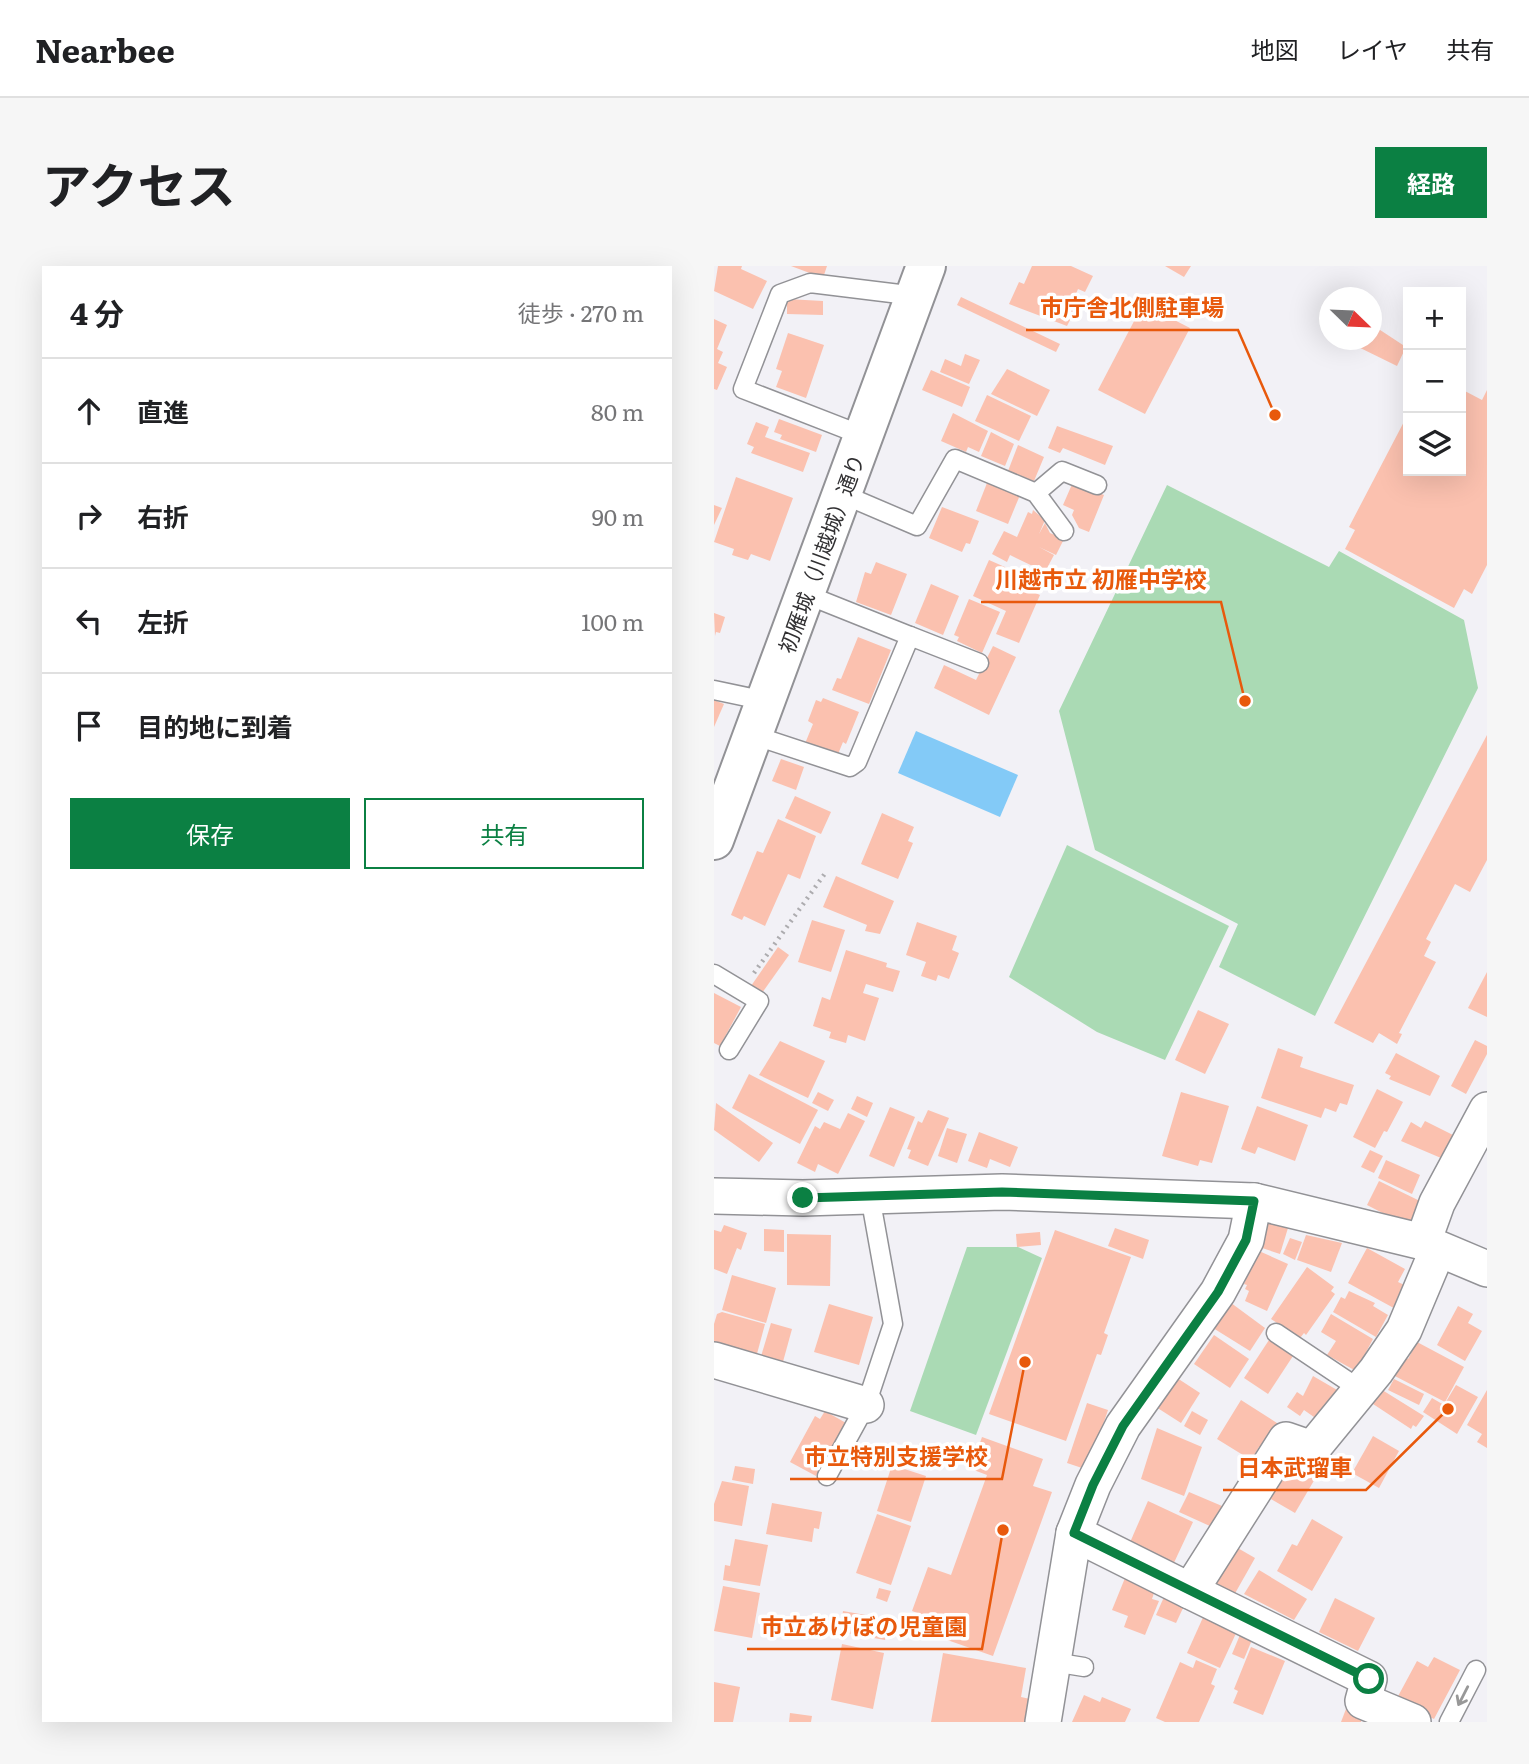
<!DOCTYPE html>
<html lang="ja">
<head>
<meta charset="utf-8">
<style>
	body { margin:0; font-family:Literata,"Noto Sans JP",serif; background:#f6f6f6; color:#202124 }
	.controls { position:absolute; right:21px; top:21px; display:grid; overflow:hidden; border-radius:0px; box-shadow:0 7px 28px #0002 }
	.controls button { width:63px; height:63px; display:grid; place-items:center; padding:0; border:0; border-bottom:2px solid #e0e0e0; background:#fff; color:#202124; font:35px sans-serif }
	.compass { position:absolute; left:605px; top:21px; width:63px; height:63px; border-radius:50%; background:#fff; box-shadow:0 7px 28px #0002; rotate:113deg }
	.stop { position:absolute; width:21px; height:21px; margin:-16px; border:5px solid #0b8043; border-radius:50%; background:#fff }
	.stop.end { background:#0b8043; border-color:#fff; box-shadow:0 2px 7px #0008 }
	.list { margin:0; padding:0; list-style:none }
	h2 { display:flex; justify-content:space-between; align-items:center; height:91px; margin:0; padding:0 28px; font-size:30px }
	h2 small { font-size:23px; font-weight:400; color:#757577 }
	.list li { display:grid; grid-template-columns:46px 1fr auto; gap:21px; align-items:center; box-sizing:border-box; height:105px; padding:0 28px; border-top:2px solid #e0e0e0 }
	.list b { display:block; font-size:26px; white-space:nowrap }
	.list em { font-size:23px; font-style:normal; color:#757577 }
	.actions { display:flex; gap:14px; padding:21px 28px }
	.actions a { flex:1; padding:16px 0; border:2px solid #0b8043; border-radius:0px; text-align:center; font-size:24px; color:#0b8043 }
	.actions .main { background:#0b8043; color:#fff }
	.icon { flex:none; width:38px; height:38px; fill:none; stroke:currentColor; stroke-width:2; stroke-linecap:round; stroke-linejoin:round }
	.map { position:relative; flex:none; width:773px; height:1456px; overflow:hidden; border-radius:0px }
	header { display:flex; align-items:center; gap:42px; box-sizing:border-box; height:98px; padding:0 35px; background:#fff; border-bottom:2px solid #e0e0e0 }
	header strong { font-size:33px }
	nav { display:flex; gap:38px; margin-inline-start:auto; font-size:24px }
	.intro { display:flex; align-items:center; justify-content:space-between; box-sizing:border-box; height:168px; padding:0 42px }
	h1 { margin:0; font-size:49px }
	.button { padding:18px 32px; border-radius:0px; background:#0b8043; color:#fff; font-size:24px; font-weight:700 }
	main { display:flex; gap:42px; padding:0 42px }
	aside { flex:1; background:#fff; border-radius:0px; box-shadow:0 7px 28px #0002 }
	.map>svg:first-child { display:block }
	.green { fill:#aadab4 }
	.water { fill:#83caf7 }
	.building { fill:#fbc1af }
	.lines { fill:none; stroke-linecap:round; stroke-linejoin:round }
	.service-casing { stroke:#929296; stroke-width:21 }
	.minor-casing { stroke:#929296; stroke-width:38 }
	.tertiary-casing { stroke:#929296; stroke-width:42 }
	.path { stroke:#adacaf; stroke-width:4.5; stroke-dasharray:2 5; stroke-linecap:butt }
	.service { stroke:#fff; stroke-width:18 }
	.minor { stroke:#fff; stroke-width:35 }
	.tertiary { stroke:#fff; stroke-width:38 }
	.oneway { stroke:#989898 }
	.route { stroke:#0b8043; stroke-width:9 }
	.labels { text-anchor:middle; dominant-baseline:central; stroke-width:7; stroke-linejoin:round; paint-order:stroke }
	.street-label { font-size:21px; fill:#313032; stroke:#fff }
	.leader { fill:none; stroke:#e8590c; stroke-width:2.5 }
	.callout-dot { fill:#e8590c; stroke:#fff; stroke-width:2.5 }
	.callout-label { font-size:23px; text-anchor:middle; font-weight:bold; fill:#e8590c; stroke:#fff; stroke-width:7; stroke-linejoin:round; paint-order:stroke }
</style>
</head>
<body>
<header>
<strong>Nearbee</strong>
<nav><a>地図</a><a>レイヤ</a><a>共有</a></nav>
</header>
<div class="intro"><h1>アクセス</h1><a class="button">経路</a></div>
<main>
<aside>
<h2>4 分<small>徒歩 · 270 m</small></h2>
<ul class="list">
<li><svg class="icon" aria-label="ahead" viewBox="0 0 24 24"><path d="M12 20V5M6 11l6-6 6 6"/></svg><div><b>直進</b></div><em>80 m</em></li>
<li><svg class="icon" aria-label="right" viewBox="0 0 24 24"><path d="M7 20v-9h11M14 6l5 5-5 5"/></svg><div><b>右折</b></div><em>90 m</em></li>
<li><svg class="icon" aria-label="left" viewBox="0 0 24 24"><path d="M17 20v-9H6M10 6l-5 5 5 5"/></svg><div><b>左折</b></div><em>100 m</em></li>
<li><svg class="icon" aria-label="arrive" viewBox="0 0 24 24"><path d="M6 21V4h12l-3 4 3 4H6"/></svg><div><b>目的地に到着</b></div></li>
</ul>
<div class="actions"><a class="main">保存</a><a>共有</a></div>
</aside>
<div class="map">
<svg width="773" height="1456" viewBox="0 0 773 1456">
	<rect width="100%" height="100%" fill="#f2f1f6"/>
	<!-- green -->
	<g class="green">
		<path d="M453 219 615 301 625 285 750 354 764 422 601 750 505 701 524 658 381 584 345 445Z"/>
		<path d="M353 579 515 660 451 794 383 766 295 711Z"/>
		<path d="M253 981H304L328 992 262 1169 196 1145Z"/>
	</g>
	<!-- water -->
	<path class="water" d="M202 465 304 509 286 551 184 507Z"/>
	<!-- building -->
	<g class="building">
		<path d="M4 0H28L27 3 53 15 39 43 0 25Z"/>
		<path d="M77 0H113L109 12Z"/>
		<path d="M318 0H357L379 10 371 26 364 23 356 42 361 44 353 60 295 38 305 16 310 18Z"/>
		<path d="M451 0H477L470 11Z"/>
		<path d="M247 31 346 78 342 86 243 39Z"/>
		<path d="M73 33 109 35V49L73 48Z"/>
		<path d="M429 38 476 62 431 148 384 124Z"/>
		<path d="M0 53 13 59 3 83 9 86 4 97 13 101 3 124 0 123Z"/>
		<path d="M660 60 692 81 683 100 630 74H657Z"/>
		<path d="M74 67 110 79 92 132 62 121 68 105 62 103Z"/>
		<path d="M251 88 266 94 255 118 226 106 231 93 247 100Z"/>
		<path d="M293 103 336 124 323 150 277 128Z"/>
		<path d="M217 104 256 121 248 141 208 124Z"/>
		<path d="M747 123 768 134 773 124V299L758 328 750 323 740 342 631 283 641 264 635 261 694 148V205H747Z"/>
		<path d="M273 129 317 150 305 175 261 155Z"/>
		<path d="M239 147 274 165 265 186 254 181 252 186 227 175Z"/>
		<path d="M65 153 108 169 102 186 66 173 68 169 60 166Z"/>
		<path d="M42 156 55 161 51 171 96 187 89 206 37 187 40 181 33 178Z"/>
		<path d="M343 160 399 180 391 199 349 182 346 187 334 182Z"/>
		<path d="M277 166 300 178 291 200 267 190Z"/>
		<path d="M304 179 330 191 320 215 294 205Z"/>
		<path d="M22 211 79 232 56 295 37 288 34 294 18 289 20 283 0 276Z"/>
		<path d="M359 216 390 229 375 266 365 262 358 249 360 244 349 239Z"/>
		<path d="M273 217 306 229 294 258 262 245Z"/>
		<path d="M0 239 8 242 0 259Z"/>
		<path d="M228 241 265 255 256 278 252 277 248 286 215 272Z"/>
		<path d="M319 244 331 254 325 268 331 257 336 267 350 273 342 289 325 281 340 289 331 306 296 289 293 296 278 288 290 265 303 271 314 246 318 248Z"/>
		<path d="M275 294 300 305 296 316 326 329 305 377 282 368 292 345 259 330Z"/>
		<path d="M162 296 193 308 177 349 142 336 151 306 157 308Z"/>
		<path d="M217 318 245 330 229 369 201 357Z"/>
		<path d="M255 333 286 346 268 387 243 375 245 371 240 369Z"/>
		<path d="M0 347 11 351 6 367 2 366 1 370Z"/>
		<path d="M144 371 177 384 155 438 118 424 123 412 127 413Z"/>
		<path d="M279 380 302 391 275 449 220 422 230 399 262 414Z"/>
		<path d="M109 432 145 446 132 478 129 476 122 493 90 480 99 458 94 455 102 434 107 436Z"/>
		<path d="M0 434 10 438 0 461Z"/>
		<path d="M773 469V594L756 626 741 618 712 673 717 676 710 690 722 696 685 767 688 768 683 778 665 767 659 777 620 757Z"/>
		<path d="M67 493 90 501 82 524 58 515Z"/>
		<path d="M81 530 117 546 107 568 71 552Z"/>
		<path d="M168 547 200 561 194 575 199 577 184 613 147 598Z"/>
		<path d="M64 553 102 570 86 613 74 608 51 660 30 650 28 654 17 649 43 585 49 587Z"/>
		<path d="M122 610 180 635 166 668 151 665 153 659 109 641Z"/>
		<path d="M98 654 131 664 117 706 84 696Z"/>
		<path d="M203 656 243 670 238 684 245 687 235 713 224 709 222 715 207 710 212 696 192 689Z"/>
		<path d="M64 681 75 689 48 727 37 720Z"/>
		<path d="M132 684 173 697 172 701 186 705 179 726 152 718 149 727 165 732 151 775 134 769 132 777 115 772 117 766 99 760 108 731 116 734Z"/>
		<path d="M773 706V751L754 742Z"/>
		<path d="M0 727 27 741 6 780 0 777Z"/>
		<path d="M484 744 515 758 491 808 461 794Z"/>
		<path d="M761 774 773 780V788L752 828 737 820Z"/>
		<path d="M66 775 111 795 94 832 45 809Z"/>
		<path d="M564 782 589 791 586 801 640 819 633 839 626 837 622 846 611 842 607 852 547 832Z"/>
		<path d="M682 787 726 810 716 830 675 813 677 810 671 807Z"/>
		<path d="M35 808 104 844 86 878 18 842Z"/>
		<path d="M663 823 689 836 673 866 670 865 661 882 639 871Z"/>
		<path d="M104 826 120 834 114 845 98 837Z"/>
		<path d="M467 826 515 840 498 897 486 894 484 900 448 890Z"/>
		<path d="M143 830 159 837 153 851 137 843Z"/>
		<path d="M2 837 59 877 45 896 0 864Z"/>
		<path d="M543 840 594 859 581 895 544 881 541 888 527 883Z"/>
		<path d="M176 841 201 851 180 901 155 890Z"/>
		<path d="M214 844 235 852 214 900 194 892 197 884 193 883 204 855 208 857Z"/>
		<path d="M134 847 151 855 124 908 104 898 101 906 83 897 101 860 106 863 110 856 126 863Z"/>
		<path d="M711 855 743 871 727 892 687 875 697 856 707 862Z"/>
		<path d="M233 862 253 868 243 897 224 890Z"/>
		<path d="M265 866 304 881 296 901 276 893 273 902 254 895Z"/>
		<path d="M656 884 669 890 660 907 647 901Z"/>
		<path d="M672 894 706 909 698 928 664 912Z"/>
		<path d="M665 915 708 936 697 956 692 954 690 958 653 939Z"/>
		<path d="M551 955 574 962 566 988 539 979Z"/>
		<path d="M10 959 33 967 27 984 23 982 13 1008 0 1003V964L7 966Z"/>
		<path d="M401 962 435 974 429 993 394 980Z"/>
		<path d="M50 963 70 964V986L50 985Z"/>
		<path d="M341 964 417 991 390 1067 394 1069 387 1089 383 1088 352 1175 275 1148Z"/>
		<path d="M326 966 327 979 303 981 302 968Z"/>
		<path d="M73 968 117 969 116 1020 73 1019Z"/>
		<path d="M592 969 628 977 617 1006 583 994Z"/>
		<path d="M576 972 588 976 581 994 569 988Z"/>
		<path d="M653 982 691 1003 684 1016 699 1023 687 1046 634 1017Z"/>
		<path d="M545 985 574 998 553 1045 531 1035 535 1025 531 1023 533 1019 530 1018Z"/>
		<path d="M593 1001 620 1021 617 1025 621 1028 592 1069 590 1067 586 1072 557 1053Z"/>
		<path d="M18 1009 62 1022 52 1057 8 1044Z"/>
		<path d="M635 1025 661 1037 659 1040 674 1049 662 1071 619 1046 627 1031 631 1033Z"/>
		<path d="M513 1034 551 1062 536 1085 491 1057Z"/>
		<path d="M115 1038 159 1051 145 1099 100 1086Z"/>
		<path d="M744 1040 759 1048 754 1057 768 1065 751 1095 723 1079Z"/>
		<path d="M8 1046 51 1058 40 1099 0 1084V1058L3 1048Z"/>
		<path d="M617 1048 659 1073 642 1105 613 1089 622 1075 607 1066Z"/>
		<path d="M57 1057 78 1063 67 1103 45 1097Z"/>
		<path d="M500 1069 535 1093 516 1122 480 1098Z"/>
		<path d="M555 1074 579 1090 554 1128 530 1112Z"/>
		<path d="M703 1076 750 1101 731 1136 677 1108 687 1088 694 1093Z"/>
		<path d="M460 1110 486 1127 467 1157 442 1141Z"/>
		<path d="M599 1110 630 1128 607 1156 590 1144 586 1150 573 1141 583 1126 589 1130Z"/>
		<path d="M680 1113 710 1128 705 1139 674 1124Z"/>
		<path d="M742 1119 764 1131 743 1168 709 1146 718 1132 730 1139Z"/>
		<path d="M665 1122 710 1150 702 1161 699 1159 697 1163 656 1136Z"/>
		<path d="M773 1124V1182L763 1176 768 1168 753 1159Z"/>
		<path d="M527 1134 566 1159 550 1185 545 1181 537 1194 503 1173Z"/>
		<path d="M373 1137 394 1144 374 1204 353 1197Z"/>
		<path d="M111 1145 132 1157 102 1210 76 1196 101 1150 106 1153Z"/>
		<path d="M478 1145 494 1154 486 1169 470 1160Z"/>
		<path d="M443 1162 488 1181 470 1230 427 1213Z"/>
		<path d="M659 1170 685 1185 665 1222 638 1207Z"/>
		<path d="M268 1171 329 1193 319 1220 338 1226 279 1390 216 1368 218 1362 205 1358 209 1349 198 1345 214 1301 237 1309 273 1209 257 1203Z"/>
		<path d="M578 1191 605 1206 581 1247 555 1232Z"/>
		<path d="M178 1199 212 1210 197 1256 163 1245Z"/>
		<path d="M21 1200 41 1203 39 1218 18 1214Z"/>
		<path d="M8 1215 35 1220 28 1260 0 1255V1238Z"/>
		<path d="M475 1226 508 1240 498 1261 465 1246Z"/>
		<path d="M434 1235 479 1256 458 1301 414 1281Z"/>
		<path d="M58 1237 108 1246 105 1263 100 1262 98 1276 52 1268Z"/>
		<path d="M163 1248 197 1260 177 1319 142 1307Z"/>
		<path d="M598 1253 629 1271 598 1325 563 1305 578 1278 583 1280Z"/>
		<path d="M21 1273 54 1279 46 1320 9 1314 11 1299 16 1300Z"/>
		<path d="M515 1277 541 1292 519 1331 493 1316Z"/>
		<path d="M545 1304 593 1333 580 1354 530 1328Z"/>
		<path d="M411 1312 441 1324 438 1333 445 1335 431 1369 410 1361 414 1350 398 1344Z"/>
		<path d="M9 1320 46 1327 38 1372 0 1365Z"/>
		<path d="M165 1322 177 1325 173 1336 162 1332Z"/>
		<path d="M450 1331 470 1340 462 1357 442 1349Z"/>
		<path d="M621 1332 661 1352 644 1385 605 1366Z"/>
		<path d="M129 1345 174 1353 171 1374 126 1366Z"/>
		<path d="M491 1347 524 1363 506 1402 473 1387Z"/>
		<path d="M528 1364 540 1369 530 1393 518 1388Z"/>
		<path d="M128 1378 170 1387 159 1443 117 1434Z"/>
		<path d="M537 1381 571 1395 549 1449 519 1437 524 1425 520 1423Z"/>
		<path d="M229 1387 312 1402 307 1431 316 1433 312 1456H217Z"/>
		<path d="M720 1391 746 1404 720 1453 682 1434 703 1395 714 1401Z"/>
		<path d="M482 1394 503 1403 497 1418 501 1420 485 1456H451L442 1452 466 1396 479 1402Z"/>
		<path d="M0 1416 26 1421 19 1456H0Z"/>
		<path d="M370 1429 386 1436 388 1431 417 1443 411 1456H358Z"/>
		<path d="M632 1443 649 1450 647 1456H627Z"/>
		<path d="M76 1447 98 1450 97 1456H75Z"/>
	</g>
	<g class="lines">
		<!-- service casing -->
		<g class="service-casing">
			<g id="service">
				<path d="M150 170 29 123 66 28 96 17 202 30"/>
				<path d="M322 227 348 205 383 219"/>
				<path d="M128 228 203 260 241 193 322 227 350 265"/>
				<path d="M196 370 265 397"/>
				<path d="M0 424 52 435"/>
				<path d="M39 469 136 501 143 496 196 370 91 328"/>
				<path d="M0 708 45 735 15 784"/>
				<path d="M562 1067 647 1124"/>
				<path d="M113 1210 152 1139 179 1058 156 930"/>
				<path d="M339 1396 370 1401"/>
				<path d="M735 1456 762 1404"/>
			</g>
		</g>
		<!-- minor casing -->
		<g class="minor-casing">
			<g id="minor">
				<path d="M0 930 89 932 288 926 540 935 709 976 773 1003"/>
				<path d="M709 976 723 937 773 844"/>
				<path d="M0 1094 152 1139"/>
				<path d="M360 1267 476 1325"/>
				<path d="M329 1456 360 1267 379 1219 409 1160 504 1026 532 974 540 935"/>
				<path d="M699 1456 649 1435 655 1413 476 1325 572 1174 598 1183 662 1105 690 1064 724 983"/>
			</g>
		</g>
		<!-- tertiary casing -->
		<g class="tertiary-casing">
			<path id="tertiary" d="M0 574 212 0"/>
		</g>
		<!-- path -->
		<path class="path" d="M40 707 112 606"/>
		<!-- service -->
		<use href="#service" class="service"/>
		<!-- minor -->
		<use href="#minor" class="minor"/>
		<!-- tertiary -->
		<use href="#tertiary" class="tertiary"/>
	</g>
	<!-- one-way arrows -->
	<defs><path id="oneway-shaft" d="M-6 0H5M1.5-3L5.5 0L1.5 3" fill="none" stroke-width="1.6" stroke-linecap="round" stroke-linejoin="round" transform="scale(1.75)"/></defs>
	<use class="oneway" href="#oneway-shaft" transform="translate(749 1430) rotate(117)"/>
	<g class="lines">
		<!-- route -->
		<path class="route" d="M89 932 288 926 540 935 532 974 504 1026 409 1160 379 1219 360 1267 655 1413"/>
	</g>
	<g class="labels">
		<!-- street labels -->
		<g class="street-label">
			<text transform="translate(106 287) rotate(-70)">初雁城（川越城）通り</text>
		</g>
	</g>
	<!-- callouts -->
	<path class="leader" d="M561 149L524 64H312M531 435L507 336H267M311 1096L288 1213H76M734 1143L652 1224H509M289 1264L268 1383H33"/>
	<g class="callout-dot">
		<circle cx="561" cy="149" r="7"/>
		<circle cx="531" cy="435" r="7"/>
		<circle cx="311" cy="1096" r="7"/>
		<circle cx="734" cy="1143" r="7"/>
		<circle cx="289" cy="1264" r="7"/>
	</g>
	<g class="callout-label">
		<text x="418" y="50">市庁舎北側駐車場</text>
		<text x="387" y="322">川越市立 初雁中学校</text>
		<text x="182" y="1199">市立特別支援学校</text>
		<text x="581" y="1210">日本武瑠車</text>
		<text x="150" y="1369">市立あけぼの児童園</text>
	</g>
</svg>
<div class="controls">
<button>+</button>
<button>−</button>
<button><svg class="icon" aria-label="layers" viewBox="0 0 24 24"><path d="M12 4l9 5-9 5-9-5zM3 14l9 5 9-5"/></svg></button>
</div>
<svg class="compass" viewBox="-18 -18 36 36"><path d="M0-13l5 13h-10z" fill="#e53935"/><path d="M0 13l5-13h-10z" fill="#757577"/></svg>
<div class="stop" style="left:655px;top:1413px"></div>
<div class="stop end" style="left:89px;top:932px"></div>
</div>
</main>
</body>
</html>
